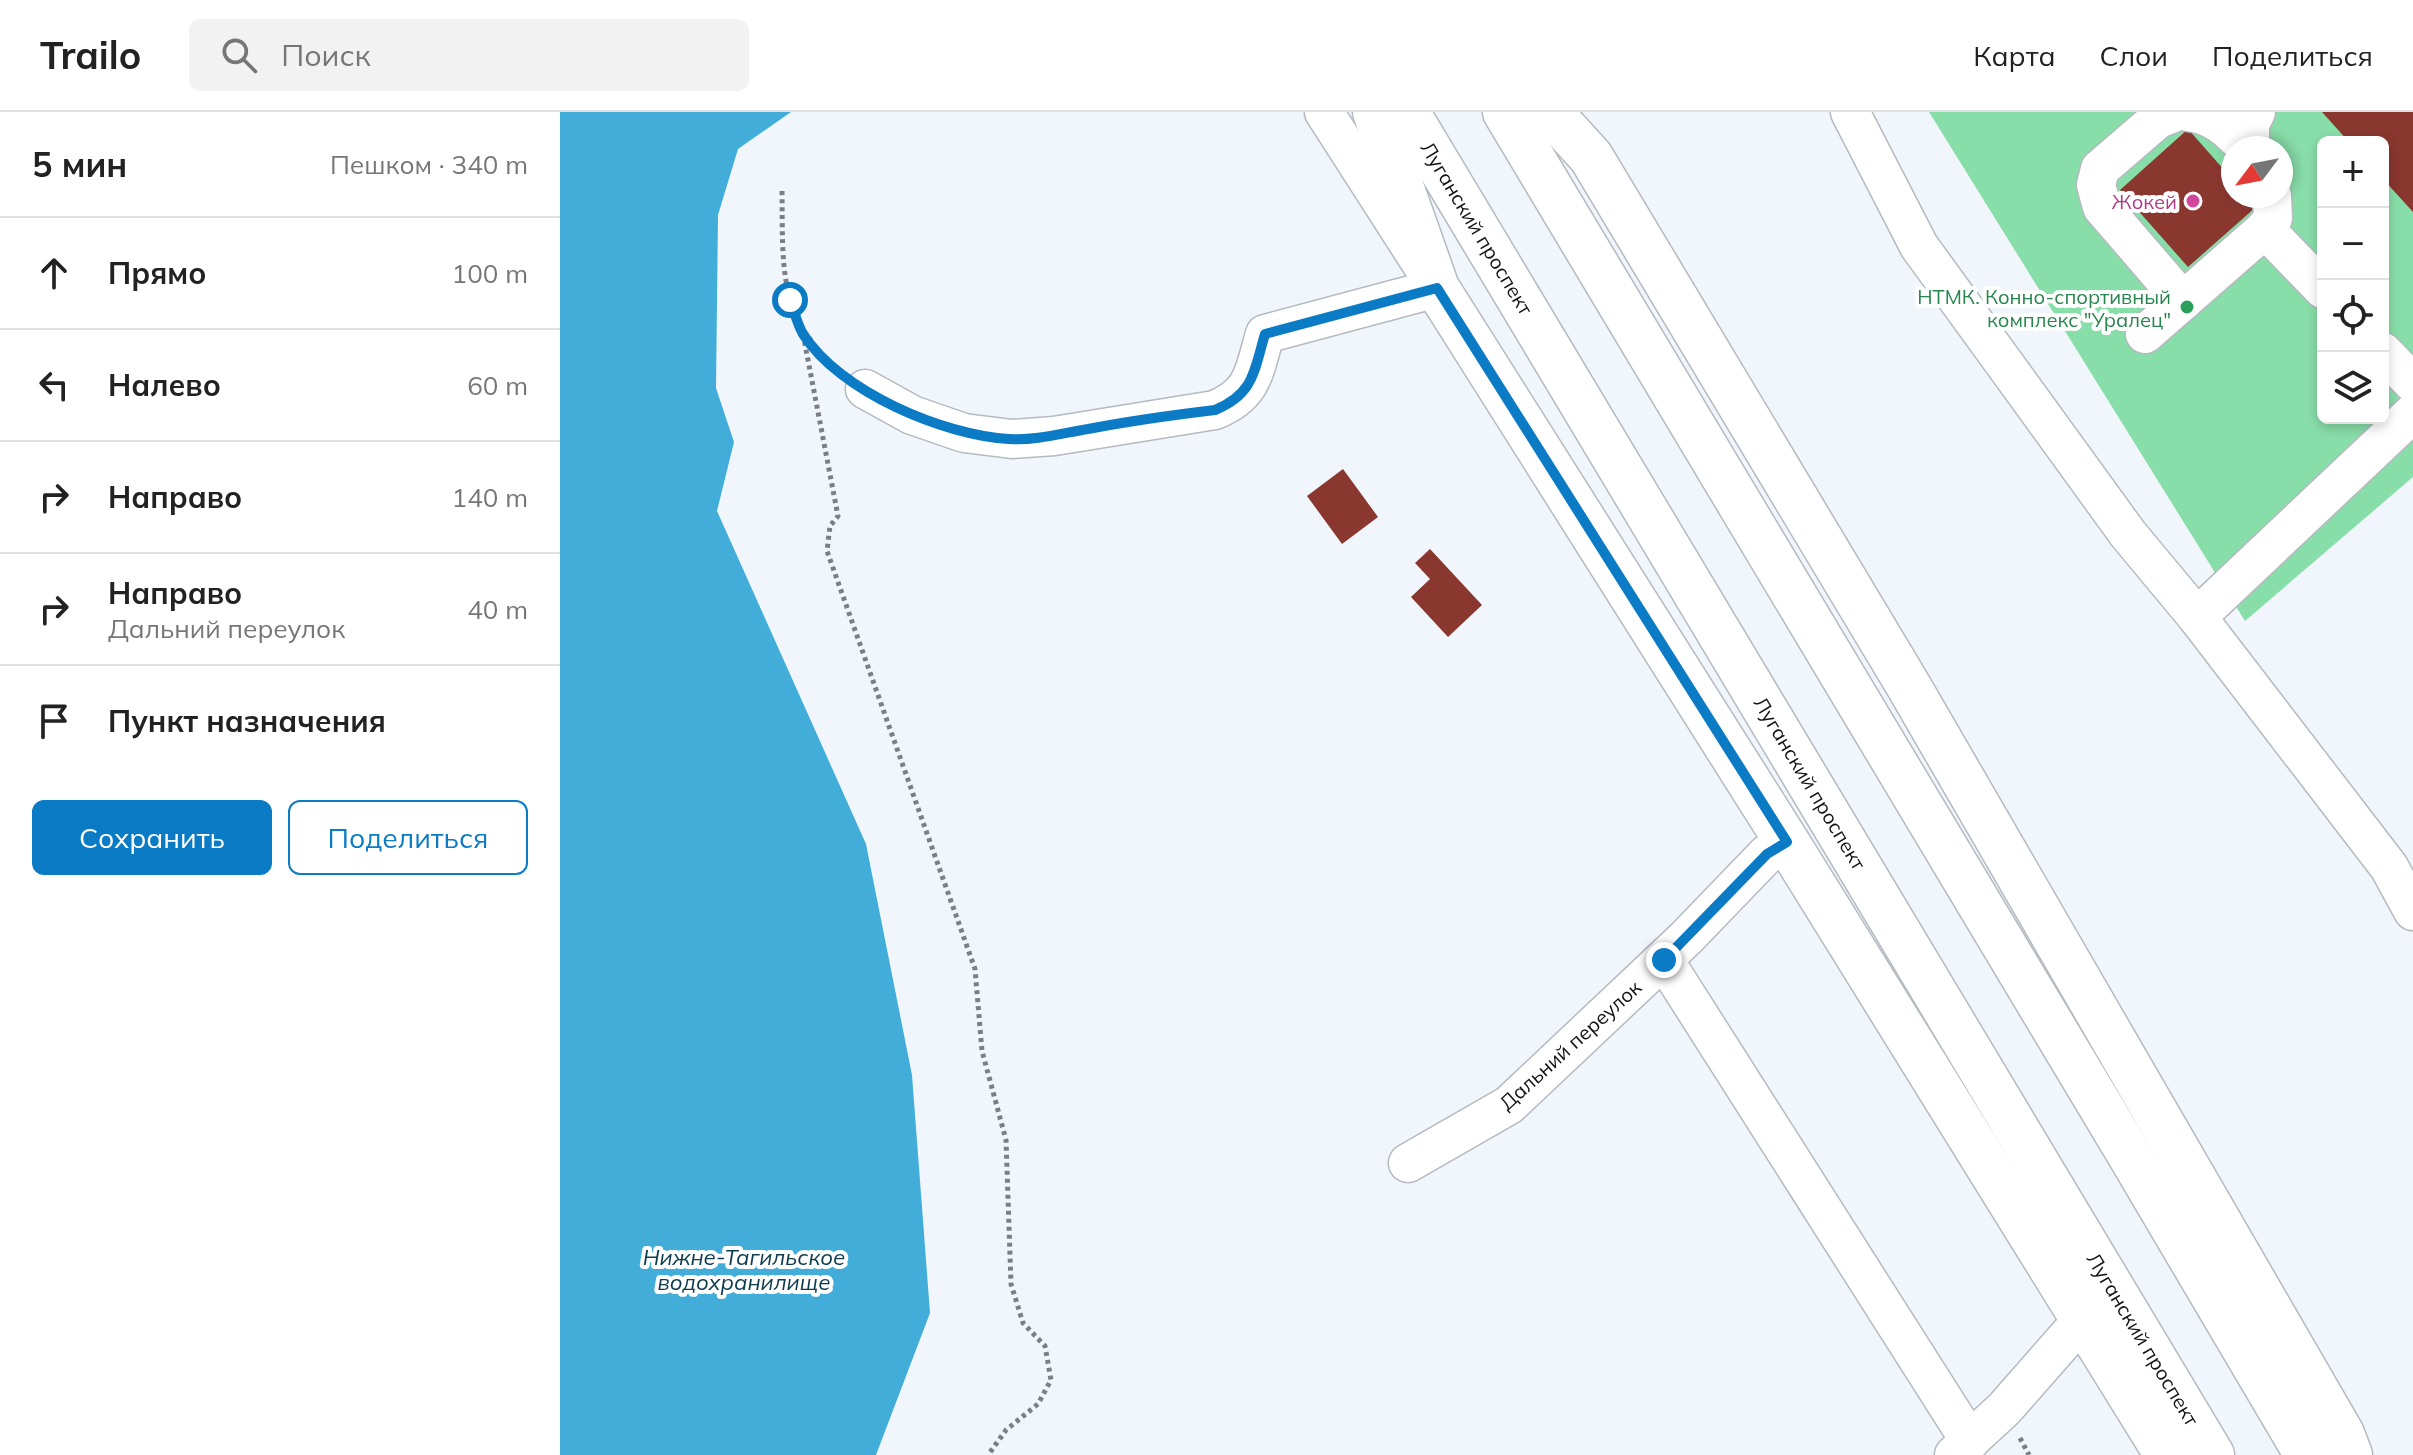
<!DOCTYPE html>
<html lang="ru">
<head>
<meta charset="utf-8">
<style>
	body { margin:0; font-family:Mulish,sans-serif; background:#f2f2f2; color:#222 }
	.controls { position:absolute; right:24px; top:24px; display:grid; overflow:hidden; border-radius:12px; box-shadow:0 4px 12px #0003 }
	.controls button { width:72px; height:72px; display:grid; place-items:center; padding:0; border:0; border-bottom:2px solid #e0e0e0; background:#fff; color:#222; font:40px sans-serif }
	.compass { position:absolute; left:1661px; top:24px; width:72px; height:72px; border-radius:50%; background:#fff; box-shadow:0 4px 12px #0003; rotate:238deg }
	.stop { position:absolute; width:24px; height:24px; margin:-18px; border:6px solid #0b7bc5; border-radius:50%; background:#fff }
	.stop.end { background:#0b7bc5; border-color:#fff; box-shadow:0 2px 8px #0008 }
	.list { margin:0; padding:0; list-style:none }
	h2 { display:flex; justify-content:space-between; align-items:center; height:104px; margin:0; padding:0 32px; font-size:34px }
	h2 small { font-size:26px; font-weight:400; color:#767676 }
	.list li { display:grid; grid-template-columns:52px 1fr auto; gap:24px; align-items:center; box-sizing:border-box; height:112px; padding:0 32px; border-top:2px solid #e0e0e0 }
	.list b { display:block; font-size:30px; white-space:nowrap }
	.list p { margin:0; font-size:26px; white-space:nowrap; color:#767676 }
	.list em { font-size:26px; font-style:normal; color:#767676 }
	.actions { display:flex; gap:16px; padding:24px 32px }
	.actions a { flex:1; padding:18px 0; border:2px solid #0b7bc5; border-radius:12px; text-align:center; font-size:28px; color:#0b7bc5 }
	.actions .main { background:#0b7bc5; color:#fff }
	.icon { flex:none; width:44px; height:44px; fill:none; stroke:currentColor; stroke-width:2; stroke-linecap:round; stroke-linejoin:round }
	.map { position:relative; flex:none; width:1853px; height:1343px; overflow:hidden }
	header { display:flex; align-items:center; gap:48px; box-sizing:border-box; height:112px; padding:0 40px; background:#fff; border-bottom:2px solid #e0e0e0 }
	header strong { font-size:38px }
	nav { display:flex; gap:44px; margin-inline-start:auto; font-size:28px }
	.search { width:560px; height:72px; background:#f2f2f2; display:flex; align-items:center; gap:20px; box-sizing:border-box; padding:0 28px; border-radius:12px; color:#767676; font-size:30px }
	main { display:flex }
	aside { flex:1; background:#fff }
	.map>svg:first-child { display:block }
	.green { fill:#88dea8; fill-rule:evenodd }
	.water { fill:#42add9 }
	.building { fill:#89372f }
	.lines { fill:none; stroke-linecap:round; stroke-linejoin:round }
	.minor-casing { stroke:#b4bac0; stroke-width:41 }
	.major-casing { stroke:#b4bac0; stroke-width:47 }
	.path { stroke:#7b7f83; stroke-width:5; stroke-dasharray:4 4; stroke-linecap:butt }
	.minor { stroke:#fff; stroke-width:38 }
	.major { stroke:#fff; stroke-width:44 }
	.route { stroke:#0b7bc5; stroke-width:10 }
	.hotel-dot { fill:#d1479c; stroke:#fff; stroke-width:3 }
	.leisure-dot { fill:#2e9e5b; stroke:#fff; stroke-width:3 }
	.labels { text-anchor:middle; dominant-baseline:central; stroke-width:8; stroke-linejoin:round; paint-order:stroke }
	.hotel-label { font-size:20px; fill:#b23c85; stroke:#fff; text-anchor:end }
	.street-label { font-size:20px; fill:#101214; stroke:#fff }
	.leisure-label { font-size:20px; fill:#27864d; stroke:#fff; text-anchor:end }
	.water-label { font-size:22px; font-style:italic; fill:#0c3b4d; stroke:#fff }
</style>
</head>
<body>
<header>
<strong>Trailo</strong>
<div class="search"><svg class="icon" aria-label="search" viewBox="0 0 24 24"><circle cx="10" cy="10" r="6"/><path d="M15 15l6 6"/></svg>Поиск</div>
<nav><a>Карта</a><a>Слои</a><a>Поделиться</a></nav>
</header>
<main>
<aside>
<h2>5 мин<small>Пешком · 340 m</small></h2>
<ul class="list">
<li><svg class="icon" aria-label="ahead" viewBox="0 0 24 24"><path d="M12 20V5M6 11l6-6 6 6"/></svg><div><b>Прямо</b></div><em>100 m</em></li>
<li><svg class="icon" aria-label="left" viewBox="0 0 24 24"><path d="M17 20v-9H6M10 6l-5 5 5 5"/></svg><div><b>Налево</b></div><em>60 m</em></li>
<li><svg class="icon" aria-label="right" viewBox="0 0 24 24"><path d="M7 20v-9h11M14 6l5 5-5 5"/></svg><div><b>Направо</b></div><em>140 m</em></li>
<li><svg class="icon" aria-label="right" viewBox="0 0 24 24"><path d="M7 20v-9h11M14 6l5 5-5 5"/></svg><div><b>Направо</b><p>Дальний переулок</p></div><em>40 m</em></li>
<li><svg class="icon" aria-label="arrive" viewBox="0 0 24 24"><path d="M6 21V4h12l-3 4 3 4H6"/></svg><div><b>Пункт назначения</b></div></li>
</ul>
<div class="actions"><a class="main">Сохранить</a><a>Поделиться</a></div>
</aside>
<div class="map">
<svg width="1853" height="1343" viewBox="0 0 1853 1343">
	<rect width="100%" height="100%" fill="#f1f6fd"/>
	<!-- green -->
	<path class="green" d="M1369 0H1853V365L1685 509ZM1763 30H1823V306H1763ZM1673 36H1721V84H1673Z"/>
	<!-- water -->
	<path class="water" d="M0 0H231L178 37 158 103 156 276 174 330 157 399 306 732 352 963 370 1201 316 1343H0Z"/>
	<!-- building -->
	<g class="building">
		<path d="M1762 0H1853V100L1823 67V30H1789Z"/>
		<path d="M1628 17 1673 68V84H1687L1696 95 1628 155 1560 78Z"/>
		<path d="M783 357 818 405 782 432 747 384Z"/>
		<path d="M870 437 922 493 888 525 851 485 870 467 855 451Z"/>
	</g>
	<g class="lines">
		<!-- minor casing -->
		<g class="minor-casing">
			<g id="minor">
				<path d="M1290 0 1359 134 1568 422 1637 505 1829 755 1853 799"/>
				<path d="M1616 0 1598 7 1540 57 1536 73 1542 95 1623 189"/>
				<path d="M1628 0C1655 3 1669 18 1687 36"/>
				<path d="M1690 36V12L1696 0"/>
				<path d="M1712 84 1713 106 1705 117 1763 177"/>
				<path d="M1585 222 1705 117"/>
				<path d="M1823 240 1853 271"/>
				<path d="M305 277 352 303 404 321 452 327 494 324 655 298C694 282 694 259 705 222L877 176 764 0"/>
				<path d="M1637 505 1853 301"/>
				<path d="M1104 848 1410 1329"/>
				<path d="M848 1051 949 993 1126 826 1207 742 1227 730"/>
				<path d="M1394 1343 1444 1297 1524 1206"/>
			</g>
		</g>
		<!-- major casing -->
		<g class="major-casing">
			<g id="major">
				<path d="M815 0 877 176 1227 730 1607 1343"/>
				<path d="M847 0 1652 1343"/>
				<path d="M945 0 1571 1045 1747 1343"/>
				<path d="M990 0 1031 45 1348 573 1782 1322 1790 1343"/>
			</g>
		</g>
		<!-- path -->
		<g class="path">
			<path d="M222 79C223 154 217 204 278 258"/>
			<path d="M243 222 278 404 270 414 267 439 415 857 422 939 446 1028 451 1172 463 1211 485 1234 491 1268 478 1292 446 1318 428 1343"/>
			<path d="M1460 1326 1469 1343"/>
		</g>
		<!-- minor -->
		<use href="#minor" class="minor"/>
		<!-- major -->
		<use href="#major" class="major"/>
	</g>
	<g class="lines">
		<!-- route -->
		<path class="route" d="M230 188C234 198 237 212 243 222 280 280 383 323 449 327 475 329 503 321 528 317 570 309 613 303 655 298 694 282 694 259 705 222L877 176 1227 730 1207 742 1104 848"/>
	</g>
	<!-- markers -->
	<circle class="hotel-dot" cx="1633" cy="89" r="8"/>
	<circle class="leisure-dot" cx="1627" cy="195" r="8"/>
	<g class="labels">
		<!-- hotel labels -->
		<g class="hotel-label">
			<text x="1617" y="89">Жокей</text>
		</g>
		<!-- street labels -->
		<g class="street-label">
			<text transform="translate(917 116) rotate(59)">Луганский проспект</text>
			<text transform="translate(1250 671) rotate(59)">Луганский проспект</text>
			<text transform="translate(1010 933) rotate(-42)">Дальний переулок</text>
			<text transform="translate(1583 1227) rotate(59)">Луганский проспект</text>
		</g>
		<!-- leisure labels -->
		<g class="leisure-label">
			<text x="1611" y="184">НТМК. Конно-спортивный<tspan x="1611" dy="23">комплекс "Уралец"</tspan></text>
		</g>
		<!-- water labels -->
		<g class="water-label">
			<text x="184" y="1145">Нижне-Тагильское<tspan x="184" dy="25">водохранилище</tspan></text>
		</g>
	</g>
</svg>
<div class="controls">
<button>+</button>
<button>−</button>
<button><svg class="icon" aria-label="locate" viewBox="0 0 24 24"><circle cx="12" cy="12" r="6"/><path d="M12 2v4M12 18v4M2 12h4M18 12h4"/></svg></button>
<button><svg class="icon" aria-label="layers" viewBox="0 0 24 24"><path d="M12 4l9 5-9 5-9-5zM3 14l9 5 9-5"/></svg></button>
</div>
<svg class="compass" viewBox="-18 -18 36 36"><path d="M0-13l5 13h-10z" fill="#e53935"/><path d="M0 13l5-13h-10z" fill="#767676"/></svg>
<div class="stop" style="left:230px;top:188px"></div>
<div class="stop end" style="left:1104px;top:848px"></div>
</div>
</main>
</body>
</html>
